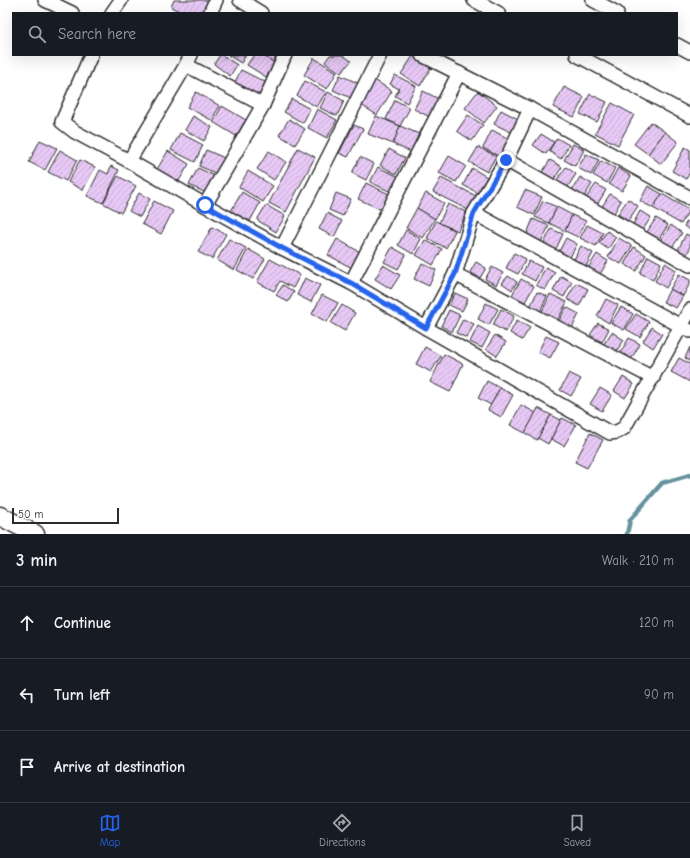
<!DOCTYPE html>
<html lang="en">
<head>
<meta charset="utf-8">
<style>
	body { margin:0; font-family:"Comic Neue",sans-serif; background:#242831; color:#f1f3f6 }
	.scale { position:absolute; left:12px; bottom:10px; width:107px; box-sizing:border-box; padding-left:4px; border:2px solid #2b2b2b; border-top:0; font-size:11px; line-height:14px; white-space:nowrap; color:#2b2b2b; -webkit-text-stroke:3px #fff; paint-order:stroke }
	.stop { position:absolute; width:12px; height:12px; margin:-9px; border:3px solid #2563eb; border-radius:50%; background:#fff }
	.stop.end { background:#2563eb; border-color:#fff; box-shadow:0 1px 4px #0008 }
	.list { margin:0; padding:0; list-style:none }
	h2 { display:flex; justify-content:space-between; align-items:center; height:52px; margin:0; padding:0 16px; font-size:17px }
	h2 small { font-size:13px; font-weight:400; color:#9ea1a6 }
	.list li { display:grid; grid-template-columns:26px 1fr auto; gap:12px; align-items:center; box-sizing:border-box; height:72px; padding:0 16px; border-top:1px solid #363941 }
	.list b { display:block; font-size:15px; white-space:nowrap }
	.list em { font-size:13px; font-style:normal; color:#9ea1a6 }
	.icon { flex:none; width:22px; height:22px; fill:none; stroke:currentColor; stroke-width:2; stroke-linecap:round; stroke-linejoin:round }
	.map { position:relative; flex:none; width:690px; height:534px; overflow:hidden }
	.search { position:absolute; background:#171b24; box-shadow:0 4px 16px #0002; left:12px; right:12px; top:12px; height:44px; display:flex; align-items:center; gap:10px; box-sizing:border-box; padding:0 14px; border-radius:0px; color:#9ea1a6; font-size:15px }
	.sheet { height:268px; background:#171b24 }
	nav { display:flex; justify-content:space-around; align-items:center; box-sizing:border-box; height:56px; border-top:1px solid #363941; background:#171b24; font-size:11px; color:#9ea1a6 }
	nav a { display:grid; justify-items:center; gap:2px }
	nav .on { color:#2563eb }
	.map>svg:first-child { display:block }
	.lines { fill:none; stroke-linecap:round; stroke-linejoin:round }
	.stream { stroke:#65929e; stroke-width:4.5 }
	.building { fill:url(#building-hatch); stroke:#2b2b2b }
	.street-casing { stroke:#2b2b2b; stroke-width:16 }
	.secondary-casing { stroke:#2b2b2b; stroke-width:21 }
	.street { stroke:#fff; stroke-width:13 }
	.secondary { stroke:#fff; stroke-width:18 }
	.route { stroke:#2563eb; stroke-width:5 }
</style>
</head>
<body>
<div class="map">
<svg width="690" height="534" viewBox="0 0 690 534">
	<defs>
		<pattern id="building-hatch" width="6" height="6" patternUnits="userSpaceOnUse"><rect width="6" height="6" fill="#e8c9f6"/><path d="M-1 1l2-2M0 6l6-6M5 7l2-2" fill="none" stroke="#c7add3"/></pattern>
	</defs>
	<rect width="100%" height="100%" fill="#fff"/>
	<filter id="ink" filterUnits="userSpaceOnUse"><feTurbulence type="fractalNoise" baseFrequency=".025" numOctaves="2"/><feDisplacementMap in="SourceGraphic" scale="8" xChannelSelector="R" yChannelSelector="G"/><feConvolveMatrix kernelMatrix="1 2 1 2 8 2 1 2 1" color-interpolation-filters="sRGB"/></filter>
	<g filter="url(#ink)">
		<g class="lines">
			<!-- stream -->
			<path class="stream" d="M627 534 630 520 662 483 690 475"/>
		</g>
		<!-- building -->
		<g class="building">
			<path d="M174 0H208L202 13H183L171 7Z"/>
			<path d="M220 55H222L237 65 230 76 214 64Z"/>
			<path d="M228 55H246L241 63Z"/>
			<path d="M254 55H262L275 63 266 77 247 65Z"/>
			<path d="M263 55H277L273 62Z"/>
			<path d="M330 55H343L351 61 341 73 325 62Z"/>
			<path d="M413 56 431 68 420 86 401 74Z"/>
			<path d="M314 58 337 72 327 89 304 75Z"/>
			<path d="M241 70 269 84 261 100 233 86Z"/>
			<path d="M340 75 360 84 353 99 333 90Z"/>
			<path d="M395 75 416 86 407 103 395 96 399 89 390 84Z"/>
			<path d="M373 79 392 91 377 115 358 103Z"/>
			<path d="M305 81 326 92 317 107 297 96Z"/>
			<path d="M564 87 584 97 574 117 553 107Z"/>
			<path d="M423 91 439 99 430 117 414 109Z"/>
			<path d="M478 91 497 106 484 123 465 108Z"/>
			<path d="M196 92 220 106 211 120 187 107Z"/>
			<path d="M328 92 344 101 337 116 320 108Z"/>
			<path d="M590 94 607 102 597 122 580 114Z"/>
			<path d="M292 99 310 109 303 123 284 112Z"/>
			<path d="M395 100 410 108 400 126 386 119Z"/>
			<path d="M612 103 634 115 618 145 595 133Z"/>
			<path d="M222 106 246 120 236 136 213 122Z"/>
			<path d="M317 109 337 120 327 138 308 128Z"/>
			<path d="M501 110 520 120 513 133 494 124Z"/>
			<path d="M468 115 483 125 472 141 457 131Z"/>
			<path d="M193 116 212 127 204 141 185 130Z"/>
			<path d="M376 116 400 126 393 144 368 134Z"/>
			<path d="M289 119 305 129 295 145 279 135Z"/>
			<path d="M651 122 665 132 648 154 634 144Z"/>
			<path d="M354 125 363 129 348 157 339 153Z"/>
			<path d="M400 126 419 134 411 152 393 144Z"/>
			<path d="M492 130 511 140 502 158 483 148Z"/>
			<path d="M665 132 678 142 661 164 648 154Z"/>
			<path d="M180 133 203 145 195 162 171 150Z"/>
			<path d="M541 134 554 142 546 154 533 145Z"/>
			<path d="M557 138 569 145 561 159 549 151Z"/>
			<path d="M40 140 57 148 45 170 29 162Z"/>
			<path d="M573 144 584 150 575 166 564 160Z"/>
			<path d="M478 147 496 156 487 172 469 162Z"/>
			<path d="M685 147 690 150V172L686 179 672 171Z"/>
			<path d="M298 148 315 157 286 212 269 203Z"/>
			<path d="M389 149 405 158 396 174 380 165Z"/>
			<path d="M60 150 77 160 66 181 48 172Z"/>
			<path d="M206 150 227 159 220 175 199 166Z"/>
			<path d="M168 151 189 164 177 184 156 171Z"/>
			<path d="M269 151 286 162 274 180 257 169Z"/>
			<path d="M586 154 599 160 591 175 578 168Z"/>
			<path d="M449 156 466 166 456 182 439 173Z"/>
			<path d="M360 157 374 164 366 180 352 173Z"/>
			<path d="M80 160 95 167 83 190 68 182Z"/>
			<path d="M550 160 562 167 553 181 541 174Z"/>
			<path d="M601 161 615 168 607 183 593 175Z"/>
			<path d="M111 166 119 170 103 203 87 196 100 170 108 174Z"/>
			<path d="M378 167 399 177 391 192 370 182Z"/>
			<path d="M566 167 576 174 567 188 556 181Z"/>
			<path d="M198 168 215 176 206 193 189 185Z"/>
			<path d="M472 168 487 177 478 193 463 185Z"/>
			<path d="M618 168 631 176 622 191 609 184Z"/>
			<path d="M248 171 273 186 263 202 239 187Z"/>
			<path d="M118 176 136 186 121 213 103 203Z"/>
			<path d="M580 177 592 184 584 197 572 190Z"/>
			<path d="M441 178 480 198 472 212 433 192Z"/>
			<path d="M366 183 391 195 384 211 358 199Z"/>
			<path d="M596 184 606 190 597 205 586 198Z"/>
			<path d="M648 186 662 194 653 208 640 201Z"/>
			<path d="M525 190 542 197 534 215 517 207Z"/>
			<path d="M242 192 260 203 250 221 231 211Z"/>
			<path d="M139 193 150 199 140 217 129 211Z"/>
			<path d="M336 193 351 199 343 216 329 210Z"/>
			<path d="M426 193 444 203 435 219 417 208Z"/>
			<path d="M610 194 621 201 613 215 601 208Z"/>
			<path d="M662 194 689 210 681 224 653 208Z"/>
			<path d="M628 199 638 206 628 221 618 214Z"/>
			<path d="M154 201 173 211 161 234 142 224Z"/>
			<path d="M543 201 557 207 549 223 535 217Z"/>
			<path d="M448 204 466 212 458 231 439 223Z"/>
			<path d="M266 205 285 216 276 232 257 220Z"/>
			<path d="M557 207 572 215 565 231 549 223Z"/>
			<path d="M417 208 435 219 423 238 406 228Z"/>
			<path d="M640 211 651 217 641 233 631 228Z"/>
			<path d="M327 213 342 221 334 237 319 229Z"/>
			<path d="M572 215 586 221 578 237 565 231Z"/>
			<path d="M690 217V230L684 226Z"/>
			<path d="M656 218 668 225 659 239 647 232Z"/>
			<path d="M533 219 549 226 541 242 526 236Z"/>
			<path d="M436 221 455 231 446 248 427 238Z"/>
			<path d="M587 225 603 233 596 246 580 238Z"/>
			<path d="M671 225 682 233 671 249 659 242Z"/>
			<path d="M212 227 226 234 212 259 198 252Z"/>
			<path d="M551 229 563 234 555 251 543 245Z"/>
			<path d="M406 230 421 239 413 254 398 245Z"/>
			<path d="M607 231 616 237 608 249 599 243Z"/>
			<path d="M686 234 690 236V248L686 256 677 252Z"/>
			<path d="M566 238 577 244 568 261 557 255Z"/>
			<path d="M619 238 632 246 621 264 608 257Z"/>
			<path d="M229 239 246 248 234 270 217 260Z"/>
			<path d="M337 239 360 252 352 268 328 255Z"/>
			<path d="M425 240 442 249 433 265 416 255Z"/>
			<path d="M581 246 593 253 585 268 573 261Z"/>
			<path d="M392 247 406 255 398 269 384 262Z"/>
			<path d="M634 247 646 255 636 271 624 264Z"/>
			<path d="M248 249 265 259 253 279 237 270Z"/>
			<path d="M514 253 526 259 518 274 506 268Z"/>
			<path d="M597 254 608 261 599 276 588 268Z"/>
			<path d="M648 256 661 263 653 280 640 273Z"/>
			<path d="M270 259 300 275 293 288 280 281 274 291 257 282Z"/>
			<path d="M529 261 542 267 535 281 522 274Z"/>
			<path d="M476 262 486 268 480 278 470 272Z"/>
			<path d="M422 263 436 270 429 286 414 279Z"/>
			<path d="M665 263 676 270 666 288 655 281Z"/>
			<path d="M383 265 400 275 391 289 375 279Z"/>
			<path d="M492 267 503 273 496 285 485 279Z"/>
			<path d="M546 267 555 272 545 290 536 285Z"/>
			<path d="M679 274 690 280V283L683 296 670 289Z"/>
			<path d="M508 276 517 282 512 290 502 283Z"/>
			<path d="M561 276 572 282 564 297 553 291Z"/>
			<path d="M305 278 320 285 311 302 297 295Z"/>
			<path d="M521 279 534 286 525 302 512 295Z"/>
			<path d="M576 283 588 289 579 306 567 299Z"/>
			<path d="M283 285 294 292 288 302 276 295Z"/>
			<path d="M670 289 683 296 676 308 663 302Z"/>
			<path d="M537 292 547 296 540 312 530 307Z"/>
			<path d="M455 293 468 299 462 311 449 305Z"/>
			<path d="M550 294 567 302 557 321 541 314Z"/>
			<path d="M322 295 338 303 327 322 312 314Z"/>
			<path d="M606 299 618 305 609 323 597 316Z"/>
			<path d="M486 303 498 309 489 325 478 319Z"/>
			<path d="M342 305 355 313 345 331 331 323Z"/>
			<path d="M566 307 579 314 571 330 558 323Z"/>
			<path d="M621 307 633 314 624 330 611 323Z"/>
			<path d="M501 309 514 316 506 332 493 325Z"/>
			<path d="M449 310 460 315 452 332 441 326Z"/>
			<path d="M636 314 649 322 640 337 626 329Z"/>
			<path d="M463 319 474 324 467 338 456 333Z"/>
			<path d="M517 320 530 328 522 340 510 333Z"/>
			<path d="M598 323 609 329 602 342 590 335Z"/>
			<path d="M478 326 490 333 482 348 470 342Z"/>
			<path d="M652 327 662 334 653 348 643 341Z"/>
			<path d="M612 332 624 340 615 353 603 345Z"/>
			<path d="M495 335 506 342 497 356 486 349Z"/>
			<path d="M546 336 559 342 550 358 538 352Z"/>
			<path d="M629 338 640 344 630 361 619 355Z"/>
			<path d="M425 347 441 356 431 372 416 364Z"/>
			<path d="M690 347V361L685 358Z"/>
			<path d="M444 354 463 364 450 392 430 382Z"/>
			<path d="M679 358 690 364V382L671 372Z"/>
			<path d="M569 373 581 379 571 396 560 390Z"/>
			<path d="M623 377 634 384 625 398 614 391Z"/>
			<path d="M487 381 500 388 491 405 478 398Z"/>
			<path d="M500 388 513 395 501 417 488 410Z"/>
			<path d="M600 388 612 395 602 411 590 404Z"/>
			<path d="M521 405 536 413 525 433 510 425Z"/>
			<path d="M538 408 551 415 537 440 525 433Z"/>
			<path d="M551 415 561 420 548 444 538 438Z"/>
			<path d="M562 418 576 425 564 446 551 439Z"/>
			<path d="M590 433 603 440 587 468 575 462Z"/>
		</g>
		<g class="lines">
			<!-- street casing -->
			<g class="street-casing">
				<g id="street">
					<path d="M45 0 72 13"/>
					<path d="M240 0 261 13"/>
					<path d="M474 0 498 13"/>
					<path d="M593 0 617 13"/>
					<path d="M112 13 121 0"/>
					<path d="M210 13 216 0"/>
					<path d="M677 45 690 52"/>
					<path d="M91 55 62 122 75 132 129 161 205 205 282 248 351 283 426 328 610 433 617 432 624 428 690 310"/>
					<path d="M422 55 530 109 690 198"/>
					<path d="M577 55 690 116"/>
					<path d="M186 65 263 105"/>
					<path d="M506 160 690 265"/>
					<path d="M129 161 186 65 191 55"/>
					<path d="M205 205 263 105 285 55"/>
					<path d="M474 213 690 331"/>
					<path d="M282 248 380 55"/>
					<path d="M455 274 653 378"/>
					<path d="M351 283 459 73"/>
					<path d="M426 328 455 274 474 213 506 160 530 109"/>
				</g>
			</g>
			<!-- secondary casing -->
			<g class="secondary-casing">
				<path id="secondary" d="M0 516 35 534"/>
			</g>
			<!-- street -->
			<use href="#street" class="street"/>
			<!-- secondary -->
			<use href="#secondary" class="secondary"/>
		</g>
	</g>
	<g class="lines" filter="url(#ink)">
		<!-- route -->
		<path class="route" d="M205 205 282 248 351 283 426 328 455 274 474 213 506 160"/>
	</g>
</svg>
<div class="scale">50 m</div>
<div class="stop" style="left:205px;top:205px"></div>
<div class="stop end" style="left:506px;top:160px"></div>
<div class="search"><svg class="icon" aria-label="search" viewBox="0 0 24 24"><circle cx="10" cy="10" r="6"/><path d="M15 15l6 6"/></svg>Search here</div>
</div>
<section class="sheet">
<h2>3 min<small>Walk · 210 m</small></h2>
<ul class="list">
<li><svg class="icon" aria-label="ahead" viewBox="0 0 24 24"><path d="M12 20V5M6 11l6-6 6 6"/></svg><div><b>Continue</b></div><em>120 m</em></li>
<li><svg class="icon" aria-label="left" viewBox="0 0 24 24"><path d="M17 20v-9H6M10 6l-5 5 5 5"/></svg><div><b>Turn left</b></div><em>90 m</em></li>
<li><svg class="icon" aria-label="arrive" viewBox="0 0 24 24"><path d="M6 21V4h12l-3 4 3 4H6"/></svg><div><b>Arrive at destination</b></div></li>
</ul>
</section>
<nav>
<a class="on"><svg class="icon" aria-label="map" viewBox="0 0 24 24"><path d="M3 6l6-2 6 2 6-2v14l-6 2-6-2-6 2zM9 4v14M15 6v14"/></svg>Map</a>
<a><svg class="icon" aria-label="directions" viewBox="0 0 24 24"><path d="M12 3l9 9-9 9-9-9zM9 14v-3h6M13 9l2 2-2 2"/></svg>Directions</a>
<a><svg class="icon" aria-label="saved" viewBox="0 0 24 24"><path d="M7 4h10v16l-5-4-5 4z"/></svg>Saved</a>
</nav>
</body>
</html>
